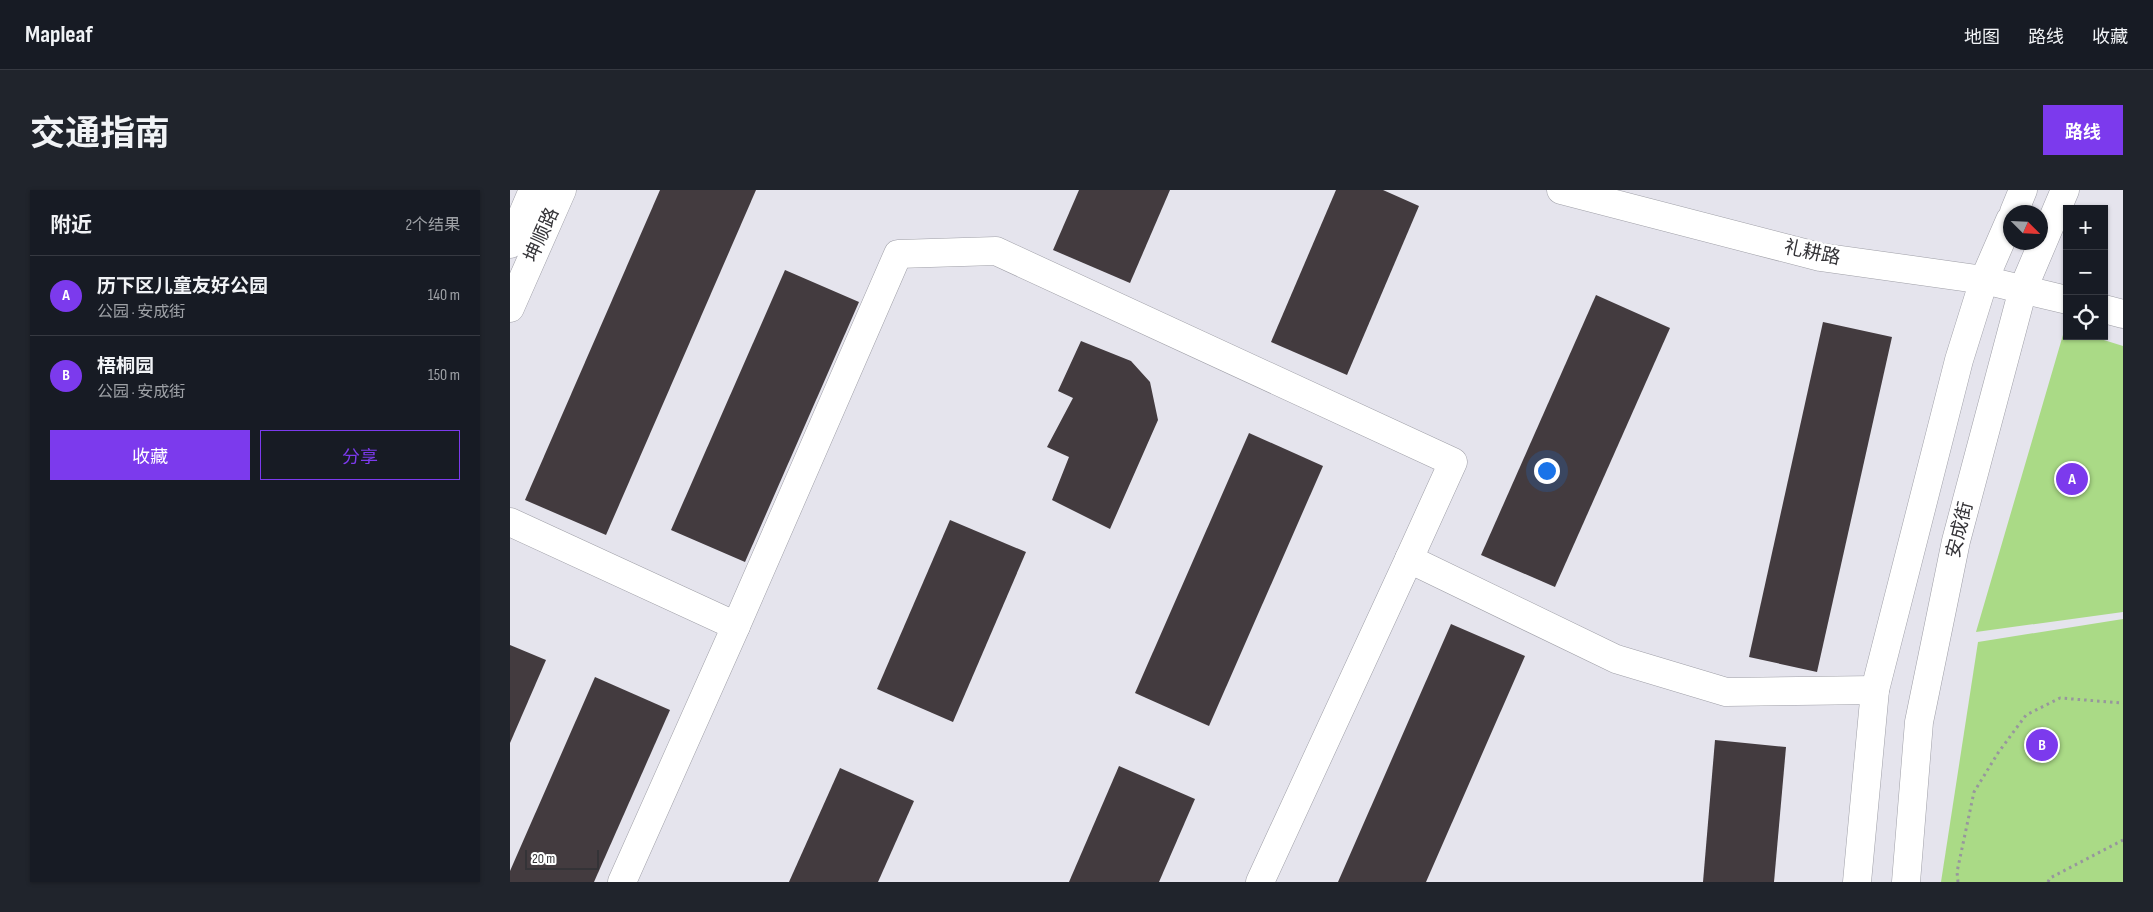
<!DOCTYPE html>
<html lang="zh">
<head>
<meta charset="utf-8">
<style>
	body { margin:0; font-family:"Sofia Sans Condensed","Noto Sans SC",sans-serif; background:#20242c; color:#f1f3f6 }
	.controls { position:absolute; right:15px; top:15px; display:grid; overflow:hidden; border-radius:0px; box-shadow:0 1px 4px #0004 }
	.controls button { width:45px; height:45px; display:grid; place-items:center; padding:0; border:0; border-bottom:1px solid #363941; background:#171b24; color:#f1f3f6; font:25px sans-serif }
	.compass { position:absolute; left:1493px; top:15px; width:45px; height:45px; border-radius:50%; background:#171b24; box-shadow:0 1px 4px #0004; rotate:114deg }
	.scale { position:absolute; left:15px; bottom:12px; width:74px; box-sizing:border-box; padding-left:5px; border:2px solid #343337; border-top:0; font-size:14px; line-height:18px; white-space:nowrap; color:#343337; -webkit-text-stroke:4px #fff; paint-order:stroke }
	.you { position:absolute; left:1036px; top:280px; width:18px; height:18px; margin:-12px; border:4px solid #fff; border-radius:50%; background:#1a73e8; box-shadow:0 0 0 8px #1a73e833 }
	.badge { display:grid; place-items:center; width:32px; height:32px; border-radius:50%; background:#7c3aed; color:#fff; font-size:16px; font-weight:700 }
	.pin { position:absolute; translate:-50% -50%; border:2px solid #fff; box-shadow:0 1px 5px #0006 }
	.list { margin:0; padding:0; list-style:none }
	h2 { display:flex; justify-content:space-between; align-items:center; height:65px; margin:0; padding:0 20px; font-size:21px }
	h2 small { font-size:16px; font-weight:400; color:#9ea1a6 }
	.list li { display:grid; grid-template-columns:32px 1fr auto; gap:15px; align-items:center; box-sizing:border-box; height:80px; padding:0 20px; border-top:1px solid #363941 }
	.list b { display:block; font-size:19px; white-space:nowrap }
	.list p { margin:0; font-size:16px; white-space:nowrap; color:#9ea1a6 }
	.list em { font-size:16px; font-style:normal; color:#9ea1a6 }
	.actions { display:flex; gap:10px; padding:15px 20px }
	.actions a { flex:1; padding:11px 0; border:1px solid #7c3aed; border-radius:0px; text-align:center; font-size:18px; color:#7c3aed }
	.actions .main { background:#7c3aed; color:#fff }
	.icon { flex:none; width:28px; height:28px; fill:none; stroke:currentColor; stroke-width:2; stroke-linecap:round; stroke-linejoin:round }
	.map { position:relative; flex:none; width:1613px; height:692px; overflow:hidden; border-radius:0px }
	header { display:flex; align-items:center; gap:30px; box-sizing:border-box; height:70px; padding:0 25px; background:#171b24; border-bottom:1px solid #363941 }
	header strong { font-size:24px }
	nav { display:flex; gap:28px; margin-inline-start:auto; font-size:18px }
	.intro { display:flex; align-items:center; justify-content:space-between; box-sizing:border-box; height:120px; padding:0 30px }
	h1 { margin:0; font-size:35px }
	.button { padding:12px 22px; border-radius:0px; background:#7c3aed; color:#fff; font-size:18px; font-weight:700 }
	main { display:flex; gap:30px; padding:0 30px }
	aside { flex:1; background:#171b24; border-radius:0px; box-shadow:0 1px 4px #0004 }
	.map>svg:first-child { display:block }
	.green { fill:#aada86 }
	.building { fill:#433b3f }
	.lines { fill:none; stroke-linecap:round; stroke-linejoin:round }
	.minor-casing { stroke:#9f9fa7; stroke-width:29 }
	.tertiary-casing { stroke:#9f9fa7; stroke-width:29 }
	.path { stroke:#97969d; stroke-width:3; stroke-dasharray:2.5 4; stroke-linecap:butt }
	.minor { stroke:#fff; stroke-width:28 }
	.tertiary { stroke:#fff; stroke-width:28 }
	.labels { text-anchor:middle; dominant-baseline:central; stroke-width:5; stroke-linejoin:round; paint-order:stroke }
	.street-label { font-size:19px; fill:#343337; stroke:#fff }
</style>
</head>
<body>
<header>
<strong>Mapleaf</strong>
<nav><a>地图</a><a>路线</a><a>收藏</a></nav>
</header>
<div class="intro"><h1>交通指南</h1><a class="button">路线</a></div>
<main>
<aside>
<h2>附近<small>2个结果</small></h2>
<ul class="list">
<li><span class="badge">A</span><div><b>历下区儿童友好公园</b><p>公园 · 安成街</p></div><em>140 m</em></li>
<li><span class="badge">B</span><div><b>梧桐园</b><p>公园 · 安成街</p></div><em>150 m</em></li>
</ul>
<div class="actions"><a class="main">收藏</a><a>分享</a></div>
</aside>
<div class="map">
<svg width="1613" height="692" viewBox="0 0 1613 692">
	<rect width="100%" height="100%" fill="#e5e4ed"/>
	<!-- green -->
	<g class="green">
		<path d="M1555 138 1557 139V146H1581L1613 156V422L1466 442Z"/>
		<path d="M1613 429V692H1431L1468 452Z"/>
	</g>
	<!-- building -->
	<g class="building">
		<path d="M150 0H246L96 345 15 310Z"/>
		<path d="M569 0H660L620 93 543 60Z"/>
		<path d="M826 0H873L909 16 837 185 761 152Z"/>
		<path d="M275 80 349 112 235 372 161 340Z"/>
		<path d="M1086 105 1160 138 1045 397 971 365Z"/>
		<path d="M1313 132 1382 147 1307 482 1239 467Z"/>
		<path d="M571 151 621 171 640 192 648 230 600 339 542 310 559 267 537 257 563 208 548 201Z"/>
		<path d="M739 243 813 276 699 536 625 503Z"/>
		<path d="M440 330 516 362 443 532 367 499Z"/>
		<path d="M941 434 1015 466 916 692H828Z"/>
		<path d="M0 455 36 470 0 553Z"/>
		<path d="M85 487 160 520 84 692H0V681Z"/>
		<path d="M1205 550 1276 557 1264 692H1193Z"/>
		<path d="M609 576 685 609 649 692H559Z"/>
		<path d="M330 578 404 611 368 692H279Z"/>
	</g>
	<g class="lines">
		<!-- minor casing -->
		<g class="minor-casing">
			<g id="minor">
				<path d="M0 332 226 436 388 64 486 61 943 272 899 369 1106 469 1216 502 1365 500"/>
				<path d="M112 692 226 436"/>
				<path d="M750 692 899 369"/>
			</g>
		</g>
		<!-- tertiary casing -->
		<g class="tertiary-casing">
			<g id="tertiary">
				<path d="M1051 0 1310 67 1474 90 1557 110"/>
				<path d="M1504 22 1513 0"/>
				<path d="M0 54 23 0"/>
				<path d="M0 118 52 0"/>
				<path d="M1594 119 1613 124"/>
				<path d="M1347 692 1365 500 1449 170 1474 90 1500 30"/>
				<path d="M1396 692 1409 532 1446 351 1513 99 1555 0"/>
			</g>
		</g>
		<!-- path -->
		<g class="path">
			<path d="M1448 692 1447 682 1464 602 1488 563 1516 525 1550 508 1613 513"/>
			<path d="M1538 692 1540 688 1613 650"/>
		</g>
		<!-- minor -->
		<use href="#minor" class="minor"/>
		<!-- tertiary -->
		<use href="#tertiary" class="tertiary"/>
	</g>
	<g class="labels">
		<!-- street labels -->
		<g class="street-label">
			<text transform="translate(32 45) rotate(-66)">坤顺路</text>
			<text transform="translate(1302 63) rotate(12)">礼耕路</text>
			<text transform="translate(1450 340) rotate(-76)">安成街</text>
		</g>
	</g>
</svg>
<div class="controls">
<button>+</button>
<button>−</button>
<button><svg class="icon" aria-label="locate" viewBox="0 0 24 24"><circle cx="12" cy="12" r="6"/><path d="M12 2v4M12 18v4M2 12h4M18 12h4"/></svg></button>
</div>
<svg class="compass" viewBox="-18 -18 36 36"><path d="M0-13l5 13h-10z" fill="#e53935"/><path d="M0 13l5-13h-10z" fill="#9ea1a6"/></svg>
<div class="scale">20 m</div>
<div class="you"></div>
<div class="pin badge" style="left:1562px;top:289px">A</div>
<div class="pin badge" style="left:1532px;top:555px">B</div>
</div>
</main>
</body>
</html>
